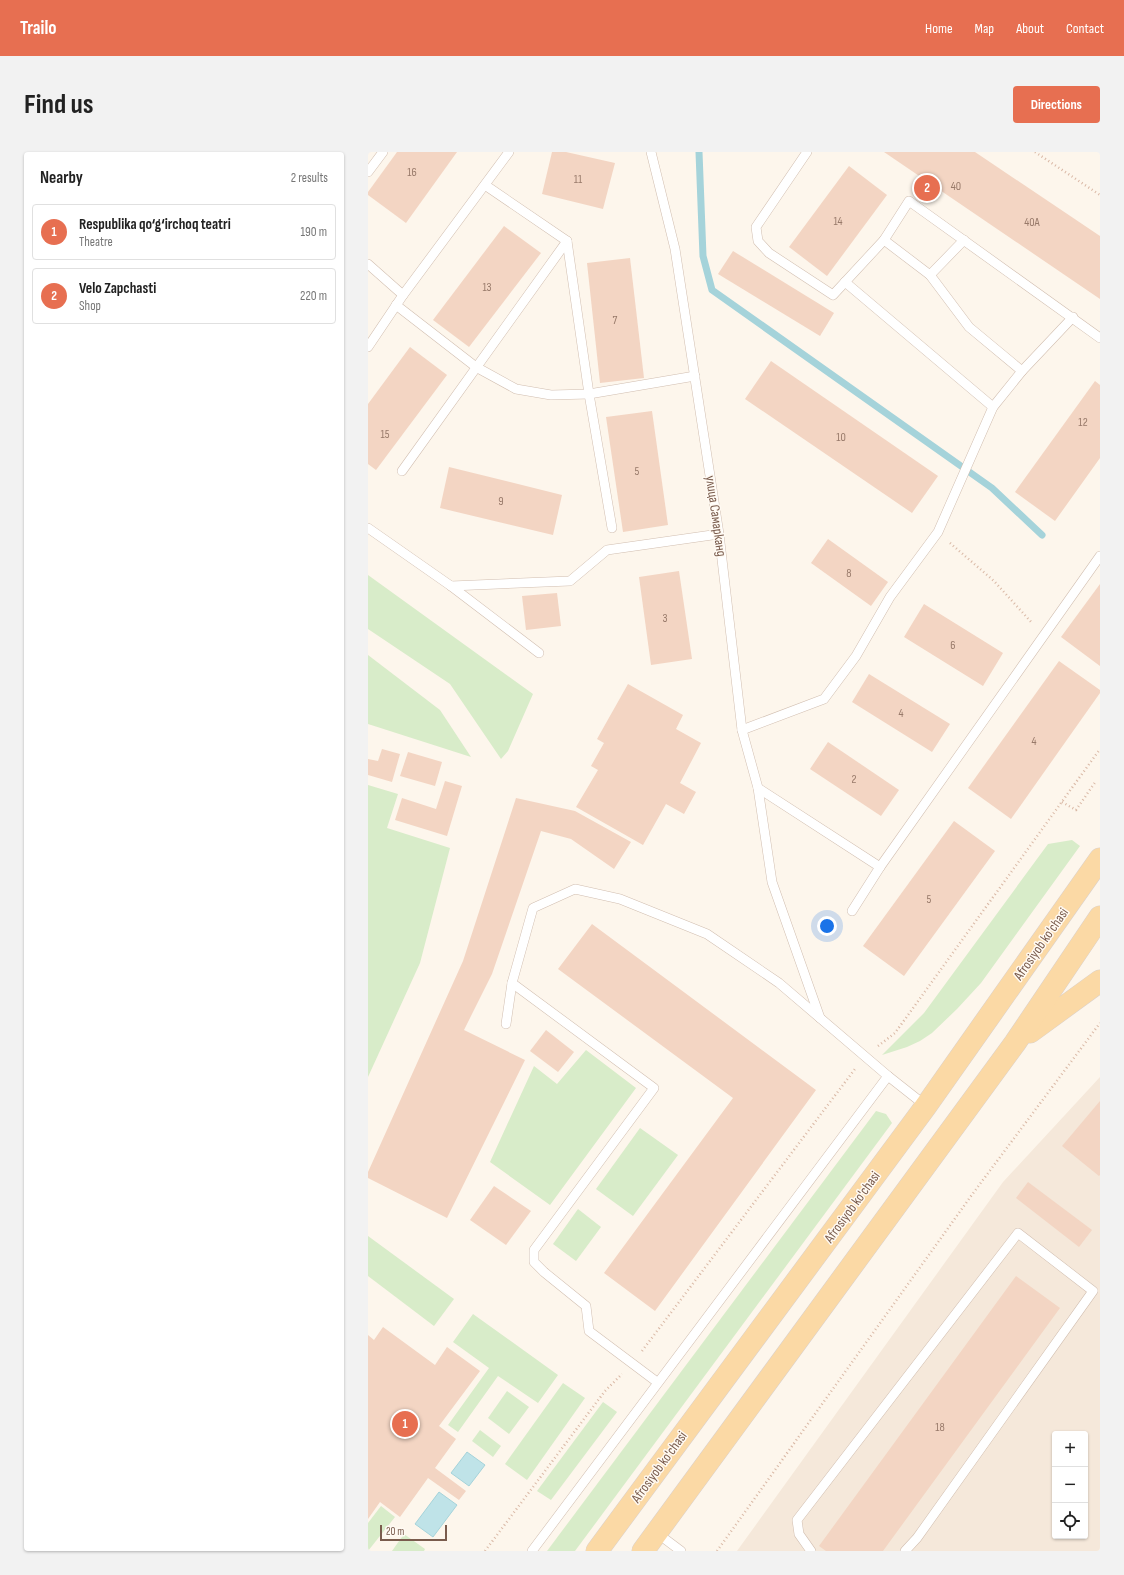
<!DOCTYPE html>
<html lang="en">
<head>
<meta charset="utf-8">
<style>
	body { margin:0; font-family:"Sofia Sans Condensed",sans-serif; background:#f2f2f2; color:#222 }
	.controls { position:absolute; right:12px; bottom:12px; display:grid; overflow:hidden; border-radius:4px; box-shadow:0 1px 3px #0004 }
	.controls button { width:36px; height:36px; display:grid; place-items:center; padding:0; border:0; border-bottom:1px solid #e0e0e0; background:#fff; color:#222; font:20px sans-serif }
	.scale { position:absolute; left:12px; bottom:10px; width:67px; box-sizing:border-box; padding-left:4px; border:2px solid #7a5c4d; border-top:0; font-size:11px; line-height:14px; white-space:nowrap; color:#7a5c4d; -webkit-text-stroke:3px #fffaf3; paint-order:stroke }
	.you { position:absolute; left:459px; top:774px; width:14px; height:14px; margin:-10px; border:3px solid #fff; border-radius:50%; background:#1a73e8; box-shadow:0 0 0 6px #1a73e833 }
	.badge { display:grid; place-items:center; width:26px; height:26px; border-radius:50%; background:#e76f51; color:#fff; font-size:13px; font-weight:700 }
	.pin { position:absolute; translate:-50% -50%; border:2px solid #fff; box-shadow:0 1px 4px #0006 }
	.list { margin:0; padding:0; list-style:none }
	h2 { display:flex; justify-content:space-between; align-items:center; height:52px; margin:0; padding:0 16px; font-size:17px }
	h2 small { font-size:13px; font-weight:400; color:#767676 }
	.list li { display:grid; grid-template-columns:26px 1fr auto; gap:12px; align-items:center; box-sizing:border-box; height:56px; margin:0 8px 8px; padding:0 8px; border:1px solid #e0e0e0; border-radius:4px }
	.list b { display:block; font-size:15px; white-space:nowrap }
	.list p { margin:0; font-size:13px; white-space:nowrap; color:#767676 }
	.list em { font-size:13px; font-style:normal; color:#767676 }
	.icon { flex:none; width:22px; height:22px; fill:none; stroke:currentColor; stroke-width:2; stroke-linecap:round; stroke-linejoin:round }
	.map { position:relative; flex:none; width:732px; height:1399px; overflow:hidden; border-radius:4px }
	header { display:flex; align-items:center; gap:24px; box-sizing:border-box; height:56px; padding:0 20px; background:#e76f51; color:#fff }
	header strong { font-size:19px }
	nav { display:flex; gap:22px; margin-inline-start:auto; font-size:14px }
	.intro { display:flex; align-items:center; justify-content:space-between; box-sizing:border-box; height:96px; padding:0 24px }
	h1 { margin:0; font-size:28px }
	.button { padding:10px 18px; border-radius:4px; background:#e76f51; color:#fff; font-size:14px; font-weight:700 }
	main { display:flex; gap:24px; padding:0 24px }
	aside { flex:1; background:#fff; border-radius:4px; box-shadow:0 1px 3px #0004 }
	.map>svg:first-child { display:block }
	.residential { fill:#f5e8da; fill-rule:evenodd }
	.green { fill:#d8ecc9 }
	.water { fill:#bfe3e8; stroke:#a5d3da }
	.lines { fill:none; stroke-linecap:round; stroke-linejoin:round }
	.stream { stroke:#a5d3da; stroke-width:7 }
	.building { fill:#f3d5c3 }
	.service-casing { stroke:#d1beb0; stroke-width:10 }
	.primary-casing { stroke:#dad1cd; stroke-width:23 }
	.path { stroke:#d9b8a5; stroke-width:2.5; stroke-dasharray:1 3; stroke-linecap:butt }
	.service { stroke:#fff; stroke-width:9 }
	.primary { stroke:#fbd9a5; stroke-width:22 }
	.labels { text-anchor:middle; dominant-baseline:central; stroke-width:3; stroke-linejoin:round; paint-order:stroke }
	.number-label { font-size:12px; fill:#987a6a }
	.street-label { font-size:14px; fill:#7a5c4d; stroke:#fffaf3 }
</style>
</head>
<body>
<header>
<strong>Trailo</strong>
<nav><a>Home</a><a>Map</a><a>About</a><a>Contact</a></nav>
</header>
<div class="intro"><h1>Find us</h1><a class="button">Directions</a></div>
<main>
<aside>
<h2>Nearby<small>2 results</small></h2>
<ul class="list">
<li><span class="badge">1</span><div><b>Respublika qo‘g‘irchoq teatri</b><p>Theatre</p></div><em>190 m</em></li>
<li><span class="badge">2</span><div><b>Velo Zapchasti</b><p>Shop</p></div><em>220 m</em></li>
</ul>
</aside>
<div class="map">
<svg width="732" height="1399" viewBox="0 0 732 1399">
	<rect width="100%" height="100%" fill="#fdf6ec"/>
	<!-- residential -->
	<path class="residential" d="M732 925V1399H369L635 1030ZM687 1282H717V1384H687Z"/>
	<!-- green -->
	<g class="green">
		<path d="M0 423 165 542 140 599 133 607 82 532 0 477Z"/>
		<path d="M0 503 72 558 103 605 0 572Z"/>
		<path d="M0 633 30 642 19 676 82 696 52 811 0 925Z"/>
		<path d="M704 688 712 694 613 831 589 857 564 881 552 889 539 895 514 903 556 861 680 692Z"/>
		<path d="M218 898 268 936 182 1053 122 1010 166 914 189 932Z"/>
		<path d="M508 959 518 962 524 971 207 1399H179Z"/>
		<path d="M272 976 310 1003 265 1064 228 1037Z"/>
		<path d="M210 1057 233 1075 208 1109 185 1092Z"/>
		<path d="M0 1084 86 1147 66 1174 0 1124Z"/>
		<path d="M105 1162 190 1223 170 1251 130 1224 90 1280 80 1273 121 1216 85 1190Z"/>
		<path d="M195 1231 217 1246 159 1328 137 1312Z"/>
		<path d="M139 1239 161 1255 141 1282 120 1266Z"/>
		<path d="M235 1250 249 1260 183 1348 169 1339Z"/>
		<path d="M112 1278 133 1294 125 1305 104 1289Z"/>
		<path d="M13 1354 27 1365 0 1399V1371Z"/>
		<path d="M36 1382 57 1397 56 1399H24Z"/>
	</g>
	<!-- water -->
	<g class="water">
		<path d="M99 1300 117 1313 101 1334 83 1321Z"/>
		<path d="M71 1340 89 1353 65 1385 47 1372Z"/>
	</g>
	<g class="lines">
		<!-- stream -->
		<path class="stream" d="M331 0 335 104 344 138 624 336 674 383"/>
	</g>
	<!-- building -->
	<g class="building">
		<path d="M29 0H89L38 71 0 43V40Z"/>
		<path d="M184 0H198L247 11 235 57 174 42Z"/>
		<path d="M516 0H607L732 84V147Z"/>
		<path d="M481 14 519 43 459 124 421 95Z"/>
		<path d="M136 74 173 101 101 195 65 168Z"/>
		<path d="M365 99 466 161 452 184 350 122Z"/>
		<path d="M262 106 276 226 232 231 219 111Z"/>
		<path d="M42 195 79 223 8 318 0 312V252Z"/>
		<path d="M403 209 570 324 544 361 377 247Z"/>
		<path d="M727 229 732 233V306L687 369 647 340Z"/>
		<path d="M284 259 300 373 255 380 238 265Z"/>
		<path d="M81 315 194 343 185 383 72 356Z"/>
		<path d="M460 387 520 430 503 454 443 411Z"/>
		<path d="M311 419 324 507 283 513 271 425Z"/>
		<path d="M732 432V514L693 485Z"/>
		<path d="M189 441 193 474 158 478 154 444Z"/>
		<path d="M556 452 635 501 615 534 536 485Z"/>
		<path d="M691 509 732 538V541L643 667 600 636Z"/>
		<path d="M501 522 582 572 564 600 484 550Z"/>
		<path d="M260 532 315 563 308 577 333 591 312 631 328 640 316 662 298 652 275 693 208 655 230 618 223 614 236 591 229 587Z"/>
		<path d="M460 590 531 638 513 664 442 617Z"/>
		<path d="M14 597 32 602 24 630 0 623V607L10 609Z"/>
		<path d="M40 600 74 610 67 634 32 624Z"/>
		<path d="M77 629 94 634 79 684 27 668 34 646 68 657Z"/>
		<path d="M148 646 207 659 263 690 246 717 203 687 173 679 124 822 96 878 157 908 79 1066 0 1026V1020L95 809Z"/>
		<path d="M586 669 627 699 536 824 495 794Z"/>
		<path d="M224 772 448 938 287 1159 236 1121 365 946 190 817Z"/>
		<path d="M178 878 206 900 190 920 162 899Z"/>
		<path d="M732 949V1023L731 1024 694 994Z"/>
		<path d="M660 1030 724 1078 711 1095 648 1046Z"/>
		<path d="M126 1034 163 1059 138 1093 102 1068Z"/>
		<path d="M648 1124 692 1156 515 1399H458L451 1394Z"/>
		<path d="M15 1175 67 1213 79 1195 112 1219 71 1274 88 1287 67 1316 98 1339 91 1348 60 1326 32 1365 12 1350 0 1367V1183L6 1188Z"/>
	</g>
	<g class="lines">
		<!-- service casing -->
		<g class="service-casing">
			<g id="service">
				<path d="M283 0 307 97 351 382 374 578 390 636 404 730 452 866"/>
				<path d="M439 0 388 75 390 89 401 101 465 143 516 88 541 49 732 186"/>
				<path d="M0 20 15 0"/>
				<path d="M117 33 199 89 221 242 244 376"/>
				<path d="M516 88 562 123"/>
				<path d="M596 88 562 123 601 175 654 219"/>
				<path d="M0 112 35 143"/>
				<path d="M477 130 625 255"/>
				<path d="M28 153 108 215 148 237 183 243 221 242 327 224"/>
				<path d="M0 195 35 143 141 0"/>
				<path d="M34 319 199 89"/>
				<path d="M0 376 83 434 171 501"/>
				<path d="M83 434 202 429 239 398 351 382"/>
				<path d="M374 578 456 547 488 504 522 445 570 380 625 255 654 219 705 165"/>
				<path d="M390 636 512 715"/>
				<path d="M484 759 512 715 732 404"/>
				<path d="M144 831 286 936 166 1098V1110L176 1120 218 1154 221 1179 289 1230"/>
				<path d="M138 872 144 831 165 756 207 737 252 747 339 782 411 831 520 924 558 954"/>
				<path d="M289 1381 313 1399"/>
				<path d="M164 1399 520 924"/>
				<path d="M443 1399 431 1382 429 1368 650 1081 725 1139 549 1386 537 1399"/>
			</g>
		</g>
		<!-- primary casing -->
		<g class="primary-casing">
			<g id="primary">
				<path d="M662 880 732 829"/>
				<path d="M229 1399 558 954 732 707"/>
				<path d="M275 1399 647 891 732 765"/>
			</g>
		</g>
		<!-- path -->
		<g class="path">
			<path d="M667 0 732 43"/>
			<path d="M582 391 626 429 664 471"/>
			<path d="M694 650 708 658 728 629"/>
			<path d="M510 894 527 881 732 597"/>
			<path d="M274 1199 487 917"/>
			<path d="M117 1399 237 1239 254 1222"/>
			<path d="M349 1399 603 1044 732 871"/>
		</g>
		<!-- service -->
		<use href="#service" class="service"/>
		<!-- primary -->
		<use href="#primary" class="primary"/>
	</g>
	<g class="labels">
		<!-- number labels -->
		<g class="number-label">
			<text x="44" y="20">16</text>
			<text x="210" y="27">11</text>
			<text x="588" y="34">40</text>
			<text x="470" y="69">14</text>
			<text x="664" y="70">40А</text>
			<text x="119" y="135">13</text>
			<text x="247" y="168">7</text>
			<text x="715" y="270">12</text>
			<text x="17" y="282">15</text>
			<text x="473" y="285">10</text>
			<text x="269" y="319">5</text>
			<text x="133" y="349">9</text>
			<text x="481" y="421">8</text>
			<text x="297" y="466">3</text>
			<text x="585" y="493">6</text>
			<text x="533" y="561">4</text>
			<text x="666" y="589">4</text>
			<text x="486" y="627">2</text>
			<text x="561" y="747">5</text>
			<text x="572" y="1275">18</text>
		</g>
		<!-- street labels -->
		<g class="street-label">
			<text transform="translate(348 364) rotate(82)">улица Самарканд</text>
			<text transform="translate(673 792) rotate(-55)">Afrosiyob ko'chasi</text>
			<text transform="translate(484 1055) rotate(-54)">Afrosiyob ko'chasi</text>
			<text transform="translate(291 1315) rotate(-54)">Afrosiyob ko'chasi</text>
		</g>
	</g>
</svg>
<div class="controls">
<button>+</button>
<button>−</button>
<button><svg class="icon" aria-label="locate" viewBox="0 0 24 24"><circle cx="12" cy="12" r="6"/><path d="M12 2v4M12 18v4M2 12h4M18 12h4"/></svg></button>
</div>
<div class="scale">20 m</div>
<div class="you"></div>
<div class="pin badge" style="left:37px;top:1272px">1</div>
<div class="pin badge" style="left:559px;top:36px">2</div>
</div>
</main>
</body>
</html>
